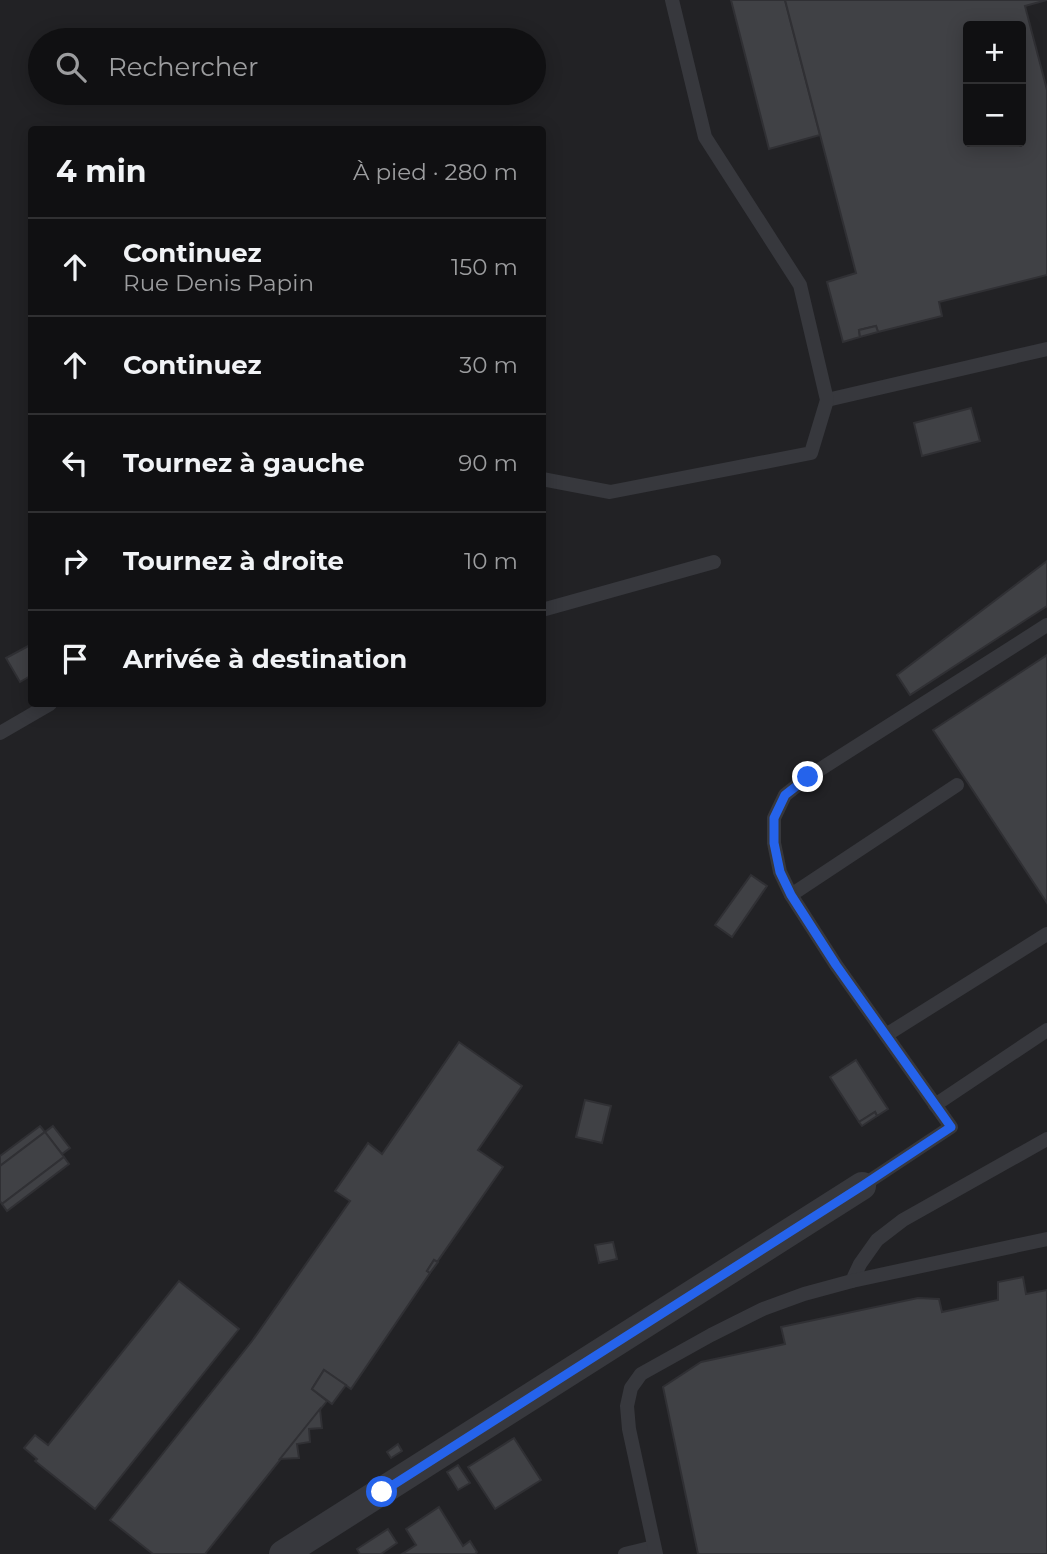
<!DOCTYPE html>
<html lang="fr">
<head>
<meta charset="utf-8">
<style>
	body { margin:0; font-family:Montserrat,sans-serif; background:#1e1e20; color:#f1f3f6 }
	.controls { position:absolute; right:21px; top:21px; display:grid; overflow:hidden; border-radius:7px; box-shadow:0 4px 18px #0003 }
	.controls button { width:63px; height:63px; display:grid; place-items:center; padding:0; border:0; border-bottom:2px solid #303032; background:#101012; color:#f1f3f6; font:35px sans-serif }
	.stop { position:absolute; width:21px; height:21px; margin:-16px; border:5px solid #2563eb; border-radius:50%; background:#fff }
	.stop.end { background:#2563eb; border-color:#fff; box-shadow:0 2px 7px #0008 }
	.list { margin:0; padding:0; list-style:none }
	h2 { display:flex; justify-content:space-between; align-items:center; height:91px; margin:0; padding:0 28px; font-size:30px }
	h2 small { font-size:23px; font-weight:400; color:#9c9d9f }
	.list li { display:grid; grid-template-columns:46px 1fr auto; gap:21px; align-items:center; box-sizing:border-box; height:98px; padding:0 28px; border-top:2px solid #303032 }
	.list b { display:block; font-size:26px; white-space:nowrap }
	.list p { margin:0; font-size:23px; white-space:nowrap; color:#9c9d9f }
	.list em { font-size:23px; font-style:normal; color:#9c9d9f }
	.icon { flex:none; width:38px; height:38px; fill:none; stroke:currentColor; stroke-width:2; stroke-linecap:round; stroke-linejoin:round }
	.map { position:relative; flex:none; width:1047px; height:1554px; overflow:hidden }
	.search { position:absolute; background:#101012; box-shadow:0 4px 18px #0003; left:28px; top:28px; width:518px; height:77px; display:flex; align-items:center; gap:18px; box-sizing:border-box; padding:0 24px; border-radius:38px; color:#9c9d9f; font-size:26px }
	.panel { position:absolute; background:#101012; box-shadow:0 4px 18px #0003; left:28px; top:126px; width:518px; height:581px; border-radius:7px }
	.map>svg:first-child { display:block }
	.built { fill:#222225; fill-rule:evenodd }
	.building { fill:#404145; stroke:#303034; stroke-width:2; fill-rule:evenodd }
	.lines { fill:none; stroke-linecap:round; stroke-linejoin:round }
	.lane { stroke:#37383d; stroke-width:14 }
	.street { stroke:#37383d; stroke-width:28 }
	.route { stroke:#2563eb; stroke-width:9 }
</style>
</head>
<body>
<div class="map">
<svg width="1047" height="1554" viewBox="0 0 1047 1554">
	<rect width="100%" height="100%" fill="#161618"/>
	<!-- built -->
	<path class="built" d="M0 0H1047V1554H0ZM968 26H1021V142H968ZM40 40H534V93H40ZM32 130H542V704H32Z"/>
	<!-- building -->
	<g class="building">
		<path d="M731 0H785L820 135 769 149Z"/>
		<path d="M785 0H1047L1025 6 1047 90V275L939 302 942 316 878 332 876 326 859 330 860 337 843 342 827 282 856 273ZM968 26H1021V142H968Z"/>
		<path d="M876 326 878 332 860 337 859 330Z"/>
		<path d="M971 408 980 441 922 456 914 423Z"/>
		<path d="M1047 561V606L910 695 897 675Z"/>
		<path d="M32 644V675L20 682 6 658Z"/>
		<path d="M1047 655V903L933 730Z"/>
		<path d="M751 875 767 886 732 937 715 925Z"/>
		<path d="M459 1042 522 1086 478 1150 503 1167 437 1262 434 1260 427 1271 430 1273 351 1389 324 1370 312 1389 327 1401 205 1554H153L110 1520 252 1341 350 1201 335 1191 368 1143 382 1154Z"/>
		<path d="M856 1060 888 1109 877 1116 875 1112 859 1122 830 1077Z"/>
		<path d="M585 1100 611 1106 602 1143 576 1137Z"/>
		<path d="M875 1112 877 1116 862 1126 859 1122Z"/>
		<path d="M40 1126 45 1132 0 1166V1156Z"/>
		<path d="M53 1126 70 1148 62 1154 45 1132Z"/>
		<path d="M45 1132 64 1157 2 1204 0 1201V1166Z"/>
		<path d="M64 1157 69 1164 7 1211 2 1204Z"/>
		<path d="M613 1242 617 1259 599 1263 595 1245Z"/>
		<path d="M434 1260 438 1262 430 1273 427 1271Z"/>
		<path d="M1023 1277 1026 1294 1047 1290V1554H698L663 1387 701 1362 785 1344 781 1327 918 1298 939 1299 942 1312 998 1300V1282Z"/>
		<path d="M179 1281 239 1329 95 1509 35 1461 37 1459 24 1448 35 1435 48 1445Z"/>
		<path d="M324 1370 346 1385 332 1404 312 1389Z"/>
		<path d="M320 1409 322 1428 309 1429 310 1442 297 1444 299 1458 280 1459Z"/>
		<path d="M514 1438 541 1480 495 1509 468 1467Z"/>
		<path d="M398 1444 402 1451 391 1458 387 1452Z"/>
		<path d="M458 1465 470 1483 458 1490 447 1472Z"/>
		<path d="M439 1507 463 1546 470 1541 477 1552 475 1554H402L416 1545 406 1529Z"/>
		<path d="M388 1529 397 1543 381 1554H360L357 1549Z"/>
	</g>
	<g class="lines">
		<!-- lane -->
		<g class="lane">
			<path d="M827 400 1047 349"/>
			<path d="M542 479 610 492 811 453 827 400 800 285 705 137 672 0"/>
			<path d="M542 610 714 562"/>
			<path d="M0 733 50 704"/>
			<path d="M791 895 957 785"/>
			<path d="M886 1035 1047 934"/>
			<path d="M935 1105 1047 1030"/>
			<path d="M862 1186 951 1127 836 965 791 895 780 872 774 843V818L785 795 808 777 1047 625"/>
			<path d="M852 1281 860 1264 877 1240 903 1220 1047 1139"/>
			<path d="M625 1554 654 1547"/>
			<path d="M656 1554 629 1429 627 1406 631 1388 641 1374 711 1335 763 1309 804 1294 852 1281 1047 1239"/>
		</g>
		<!-- street -->
		<path class="street" d="M283 1554 862 1186"/>
	</g>
	<g class="lines">
		<!-- route -->
		<path class="route" d="M382 1492 862 1186 951 1127 836 965 791 895 780 872 774 843V818L785 795 808 777"/>
	</g>
</svg>
<div class="controls">
<button>+</button>
<button>−</button>
</div>
<div class="stop" style="left:382px;top:1492px"></div>
<div class="stop end" style="left:808px;top:777px"></div>
<div class="search"><svg class="icon" aria-label="search" viewBox="0 0 24 24"><circle cx="10" cy="10" r="6"/><path d="M15 15l6 6"/></svg>Rechercher</div>
<section class="panel">
<h2>4 min<small>À pied · 280 m</small></h2>
<ul class="list">
<li><svg class="icon" aria-label="ahead" viewBox="0 0 24 24"><path d="M12 20V5M6 11l6-6 6 6"/></svg><div><b>Continuez</b><p>Rue Denis Papin</p></div><em>150 m</em></li>
<li><svg class="icon" aria-label="ahead" viewBox="0 0 24 24"><path d="M12 20V5M6 11l6-6 6 6"/></svg><div><b>Continuez</b></div><em>30 m</em></li>
<li><svg class="icon" aria-label="left" viewBox="0 0 24 24"><path d="M17 20v-9H6M10 6l-5 5 5 5"/></svg><div><b>Tournez à gauche</b></div><em>90 m</em></li>
<li><svg class="icon" aria-label="right" viewBox="0 0 24 24"><path d="M7 20v-9h11M14 6l5 5-5 5"/></svg><div><b>Tournez à droite</b></div><em>10 m</em></li>
<li><svg class="icon" aria-label="arrive" viewBox="0 0 24 24"><path d="M6 21V4h12l-3 4 3 4H6"/></svg><div><b>Arrivée à destination</b></div></li>
</ul>
</section>
</div>
</body>
</html>
